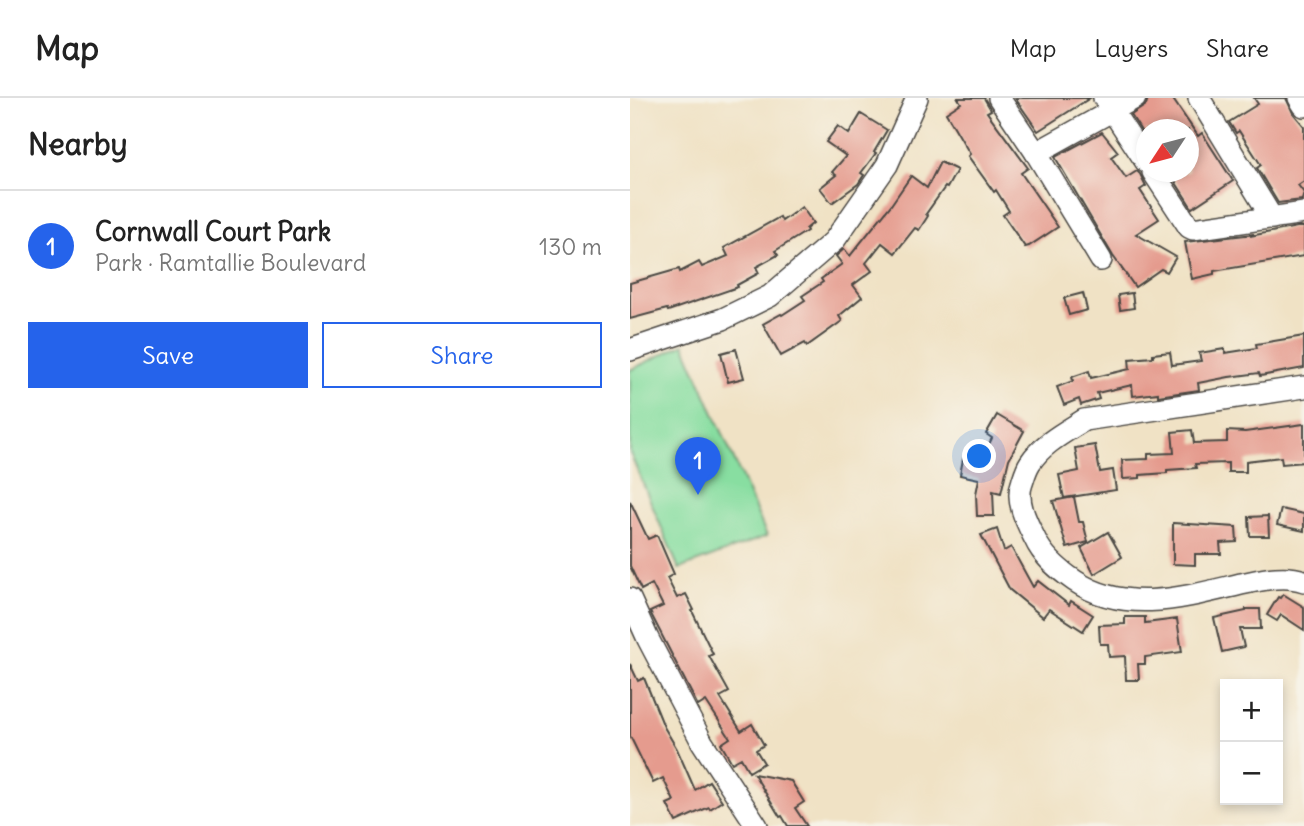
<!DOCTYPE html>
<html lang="en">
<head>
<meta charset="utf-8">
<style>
	body { margin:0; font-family:Delius,sans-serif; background:#f2f2f2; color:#222 }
	.controls { position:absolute; right:21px; bottom:21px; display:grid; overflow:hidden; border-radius:0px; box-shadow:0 4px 10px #0003 }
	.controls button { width:63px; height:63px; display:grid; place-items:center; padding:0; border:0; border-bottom:2px solid #e0e0e0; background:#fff; color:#222; font:35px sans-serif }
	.compass { position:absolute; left:506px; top:21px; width:63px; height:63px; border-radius:50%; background:#fff; box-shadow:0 4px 10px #0003; rotate:234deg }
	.you { position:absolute; left:350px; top:359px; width:24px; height:24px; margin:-18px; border:5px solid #fff; border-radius:50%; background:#1a73e8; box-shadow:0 0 0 10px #1a73e833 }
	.badge { display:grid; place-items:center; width:46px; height:46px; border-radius:50%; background:#2563eb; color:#fff; font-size:23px; font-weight:700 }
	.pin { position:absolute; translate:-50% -58px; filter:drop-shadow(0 2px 4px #0008) }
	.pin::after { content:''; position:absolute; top:37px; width:24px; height:21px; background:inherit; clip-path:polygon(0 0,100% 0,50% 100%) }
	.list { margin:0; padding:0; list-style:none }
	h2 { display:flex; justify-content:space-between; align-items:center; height:91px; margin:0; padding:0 28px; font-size:30px }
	h2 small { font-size:23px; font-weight:400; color:#767676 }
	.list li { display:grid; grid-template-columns:46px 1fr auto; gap:21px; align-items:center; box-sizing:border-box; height:112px; padding:0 28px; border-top:2px solid #e0e0e0 }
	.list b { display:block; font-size:26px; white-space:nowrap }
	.list p { margin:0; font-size:23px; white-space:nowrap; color:#767676 }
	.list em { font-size:23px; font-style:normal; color:#767676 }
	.actions { display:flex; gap:14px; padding:21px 28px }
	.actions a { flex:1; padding:16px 0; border:2px solid #2563eb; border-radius:0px; text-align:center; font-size:24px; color:#2563eb }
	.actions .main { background:#2563eb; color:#fff }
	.map { position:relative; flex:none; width:674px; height:728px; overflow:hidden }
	header { display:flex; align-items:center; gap:42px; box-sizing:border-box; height:98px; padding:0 35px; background:#fff; border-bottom:2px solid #e0e0e0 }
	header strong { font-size:33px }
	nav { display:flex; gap:38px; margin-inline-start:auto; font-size:24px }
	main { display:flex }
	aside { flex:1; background:#fff }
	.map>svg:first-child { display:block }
	.green { fill:#88dea1; stroke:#5a8466; stroke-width:2 }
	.building { fill:#e59b8e }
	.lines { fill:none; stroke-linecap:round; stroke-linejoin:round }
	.minor-casing { stroke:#494642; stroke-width:24 }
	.minor { stroke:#fff; stroke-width:21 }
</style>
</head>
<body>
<header>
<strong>Map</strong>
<nav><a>Map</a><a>Layers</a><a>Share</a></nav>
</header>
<main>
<aside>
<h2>Nearby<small></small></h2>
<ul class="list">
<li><span class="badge">1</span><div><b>Cornwall Court Park</b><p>Park · Ramtallie Boulevard</p></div><em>130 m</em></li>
</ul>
<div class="actions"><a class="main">Save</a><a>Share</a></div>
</aside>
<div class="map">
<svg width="674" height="728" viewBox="0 0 674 728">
	<rect width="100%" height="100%" fill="#f7f3e8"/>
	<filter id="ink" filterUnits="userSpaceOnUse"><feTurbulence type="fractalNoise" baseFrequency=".0143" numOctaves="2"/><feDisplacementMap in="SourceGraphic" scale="14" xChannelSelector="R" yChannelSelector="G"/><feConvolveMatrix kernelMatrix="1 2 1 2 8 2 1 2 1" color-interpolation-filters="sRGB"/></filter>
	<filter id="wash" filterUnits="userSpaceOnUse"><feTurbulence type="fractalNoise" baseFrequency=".00686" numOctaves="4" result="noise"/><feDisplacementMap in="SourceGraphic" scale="28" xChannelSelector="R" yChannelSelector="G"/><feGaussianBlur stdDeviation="1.57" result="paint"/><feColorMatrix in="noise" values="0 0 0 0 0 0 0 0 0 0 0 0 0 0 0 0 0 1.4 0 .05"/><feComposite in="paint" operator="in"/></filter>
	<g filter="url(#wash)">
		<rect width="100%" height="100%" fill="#f0e2c5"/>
		<!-- green -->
		<path class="green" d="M54 246 137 438 49 471 0 355V272Z"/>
		<g id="blocks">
			<!-- building -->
			<g class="building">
				<path d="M328 0H354L361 12 357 14 398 70 391 75 428 129 399 148 395 149 373 117 379 113 366 92 364 94 338 58 340 56 316 15 331 5Z"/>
				<path d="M385 0H460L408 33Z"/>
				<path d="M518 0H542L568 38 572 35 603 83 562 110 543 80 553 74H558V32H516V41L501 17 516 7Z"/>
				<path d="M624 0H656L663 15 674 28V83L668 87 674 95 672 102 648 105 627 70 631 67 609 33 606 35 599 24 628 6Z"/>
				<path d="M231 16 257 32 244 54 246 55 231 75 234 77 228 86 202 105 190 90 206 77 202 74 216 58 196 44 208 28 219 36Z"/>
				<path d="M472 34 488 54 481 59 496 80 507 73 510 76 516 88 510 92 529 121 506 136 546 159 537 174 531 171 505 189 483 158 425 59Z"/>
				<path d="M310 64 327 72 317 90 315 89 296 116 298 118 289 132 285 130 265 155 252 145 236 165 242 173 223 187 232 199 209 218 212 223 177 248 175 245 151 258 133 226 151 216 152 217 175 202 172 198 193 184 191 181 212 166 206 158 214 151 220 158 261 107 281 78 297 90Z"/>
				<path d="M172 109 183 125 176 131 177 133 145 153 148 157 126 169 129 175 107 187 108 189 38 213 37 211 0 221V185L49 171 50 174 69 164 72 169 98 158 94 150 150 119 152 123Z"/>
				<path d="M667 129H674V158L584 173V176L562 181 555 144 624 136 620 138Z"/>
				<path d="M453 195 457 212 439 217 434 200Z"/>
				<path d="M502 195 504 210 490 212 488 197Z"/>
				<path d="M674 238V270L630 278 629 275 599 279 568 285 569 292 528 298V295L503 298 502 287 467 295 469 301 451 307 449 301 434 307 427 289 443 283 442 279 459 273 461 280 500 271 499 261 523 259V256L540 254 542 267 571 263 569 255 595 251V255L627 250 626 246Z"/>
				<path d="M106 251 114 280 98 284 91 255Z"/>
				<path d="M367 317 394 333 379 361 371 395 363 393 364 418H347L346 396 349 381 330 377 333 361 350 365 362 340 356 336Z"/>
				<path d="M674 326V364L652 366 651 359 616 363V374H598V365L565 366 566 370 537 372V375L510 377V380L493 381 492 362 518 361V356L544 355 542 334 562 332 564 345 597 344V333L615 334Z"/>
				<path d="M465 347 470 374 483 372 486 392 434 400 429 377 449 373 445 350Z"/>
				<path d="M444 399 449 424H453L458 444 437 450 423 403Z"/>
				<path d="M0 403 18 441 27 437 44 476 37 480 47 500 56 496 64 512 62 513 83 556 79 558 99 594 90 599 111 633 122 626 134 647 126 652 134 665 119 674 111 660 102 665 91 646 100 640 76 603 68 608 20 514 33 508 22 486 11 492 0 468Z"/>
				<path d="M651 411 674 416V433L647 427Z"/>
				<path d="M638 418 639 438H620L619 419Z"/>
				<path d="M543 425 606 429 607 444 590 445 591 456H565V467L543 466Z"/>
				<path d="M367 431 374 453 381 449 403 489 408 483 439 507 441 503 463 517 453 533 419 511 413 519 380 492 351 437Z"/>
				<path d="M478 434 492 459 464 476 451 450Z"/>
				<path d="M653 496 674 509V532L651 517 647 523 637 517 648 499 650 500Z"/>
				<path d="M616 511H630L631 531H610L614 549 592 554 584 520 616 513Z"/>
				<path d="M495 519H515V525L547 521 552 554 515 559V566H508L509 582H496L495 558 479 559 478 546H470L469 527 495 526Z"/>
				<path d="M0 566 8 583 14 580 34 629 47 651 65 692 79 683 92 703 80 711 79 709 46 724 37 706 44 703 33 680 23 685 0 638Z"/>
				<path d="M124 676 161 683 174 704 165 710 177 728H158L152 718 150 719Z"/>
			</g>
		</g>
	</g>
	<g filter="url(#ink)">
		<use href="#blocks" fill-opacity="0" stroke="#494642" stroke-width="2"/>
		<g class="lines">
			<!-- minor casing -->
			<g class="minor-casing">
				<g id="minor">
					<path d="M369 0 406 55 471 162"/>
					<path d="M474 0 516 64"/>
					<path d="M569 0 642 120"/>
					<path d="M669 0 674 8"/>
					<path d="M406 55 505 0"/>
					<path d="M523 74 559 129 563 131 674 115"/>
					<path d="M0 252 93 221 140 198 204 143 257 67 287 0"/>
					<path d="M674 289 454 322C435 334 412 346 400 365 396 371 394 379 392 385 385 403 397 425 405 441 413 459 429 472 445 483 496 517 556 499 611 486 631 482 654 476 674 483"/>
					<path d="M0 501 18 541 72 644 127 728"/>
				</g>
			</g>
			<!-- minor -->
			<use href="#minor" class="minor"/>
		</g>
	</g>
</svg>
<div class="controls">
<button>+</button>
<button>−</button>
</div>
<svg class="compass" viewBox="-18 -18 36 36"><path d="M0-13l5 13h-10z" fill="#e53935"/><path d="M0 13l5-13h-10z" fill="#767676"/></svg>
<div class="you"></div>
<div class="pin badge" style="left:68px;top:397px">1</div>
</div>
</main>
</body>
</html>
